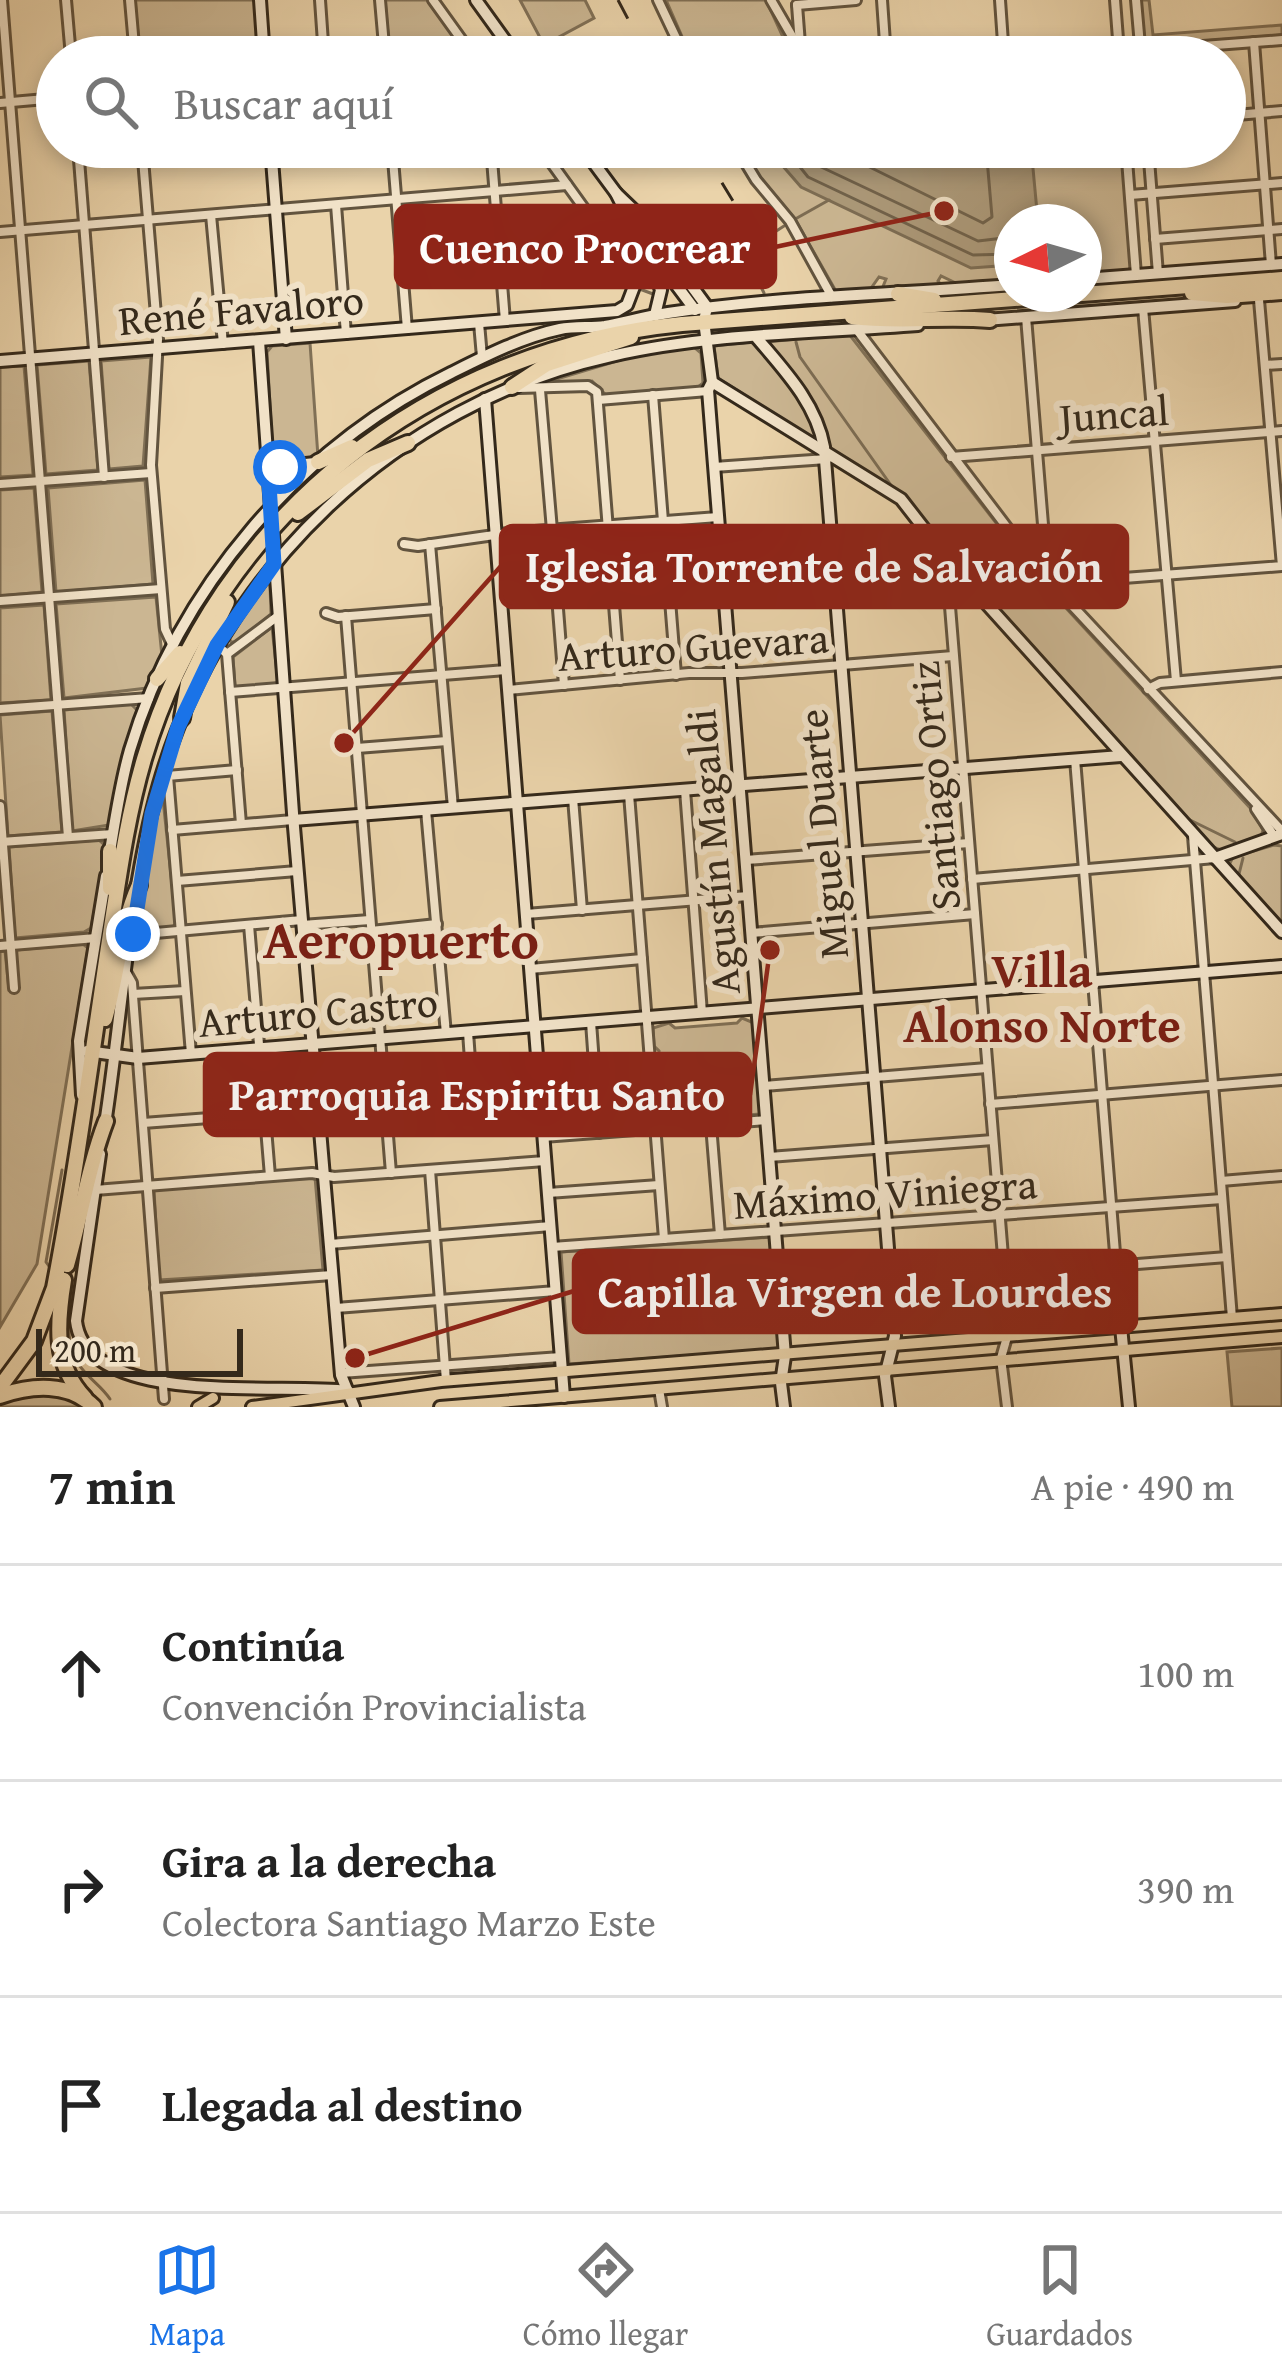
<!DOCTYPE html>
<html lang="es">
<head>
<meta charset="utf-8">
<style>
	body { margin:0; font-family:"Gentium Book Plus",serif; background:#f6f6f6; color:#222 }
	.compass { position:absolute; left:994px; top:204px; width:108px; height:108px; border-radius:50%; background:#fff; box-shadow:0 6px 18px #0003; rotate:265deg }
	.scale { position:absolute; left:36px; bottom:30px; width:207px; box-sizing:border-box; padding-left:12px; border:6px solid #34291b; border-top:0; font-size:33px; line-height:42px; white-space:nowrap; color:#34291b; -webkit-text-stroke:9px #f1e2c8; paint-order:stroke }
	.stop { position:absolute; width:36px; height:36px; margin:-27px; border:9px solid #1a73e8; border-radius:50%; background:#fff }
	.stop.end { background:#1a73e8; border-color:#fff; box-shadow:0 3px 12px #0008 }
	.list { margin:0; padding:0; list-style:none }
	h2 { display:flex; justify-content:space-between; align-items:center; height:156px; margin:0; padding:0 48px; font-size:51px }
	h2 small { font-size:39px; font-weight:400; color:#767676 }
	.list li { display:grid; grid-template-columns:78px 1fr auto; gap:36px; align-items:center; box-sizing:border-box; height:216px; padding:0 48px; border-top:3px solid #e0e0e0 }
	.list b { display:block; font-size:45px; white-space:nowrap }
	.list p { margin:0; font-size:39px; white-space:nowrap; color:#767676 }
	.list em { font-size:39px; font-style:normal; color:#767676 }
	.icon { flex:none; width:66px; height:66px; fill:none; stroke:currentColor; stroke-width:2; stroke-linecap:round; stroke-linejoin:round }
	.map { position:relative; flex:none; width:1282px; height:1407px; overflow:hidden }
	.search { position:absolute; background:#fff; box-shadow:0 6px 18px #0003; left:36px; right:36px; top:36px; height:132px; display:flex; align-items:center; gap:30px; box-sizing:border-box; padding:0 42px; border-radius:66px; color:#767676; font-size:45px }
	.sheet { height:804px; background:#fff }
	nav { display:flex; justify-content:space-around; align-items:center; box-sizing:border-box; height:168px; border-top:3px solid #e0e0e0; background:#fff; font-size:33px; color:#767676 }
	nav a { display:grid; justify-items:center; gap:6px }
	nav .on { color:#1a73e8 }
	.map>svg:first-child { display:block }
	.green { fill:#cbb692; stroke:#807056; stroke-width:3 }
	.water { fill:#ac9979; stroke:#7c6c53; stroke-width:3 }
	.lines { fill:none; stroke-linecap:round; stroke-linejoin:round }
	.shore { stroke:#70614a; stroke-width:3 }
	.stream { stroke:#7c6c53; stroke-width:3 }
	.street-casing { stroke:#62543f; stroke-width:14 }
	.secondary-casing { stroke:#34291b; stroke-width:16 }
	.primary-casing { stroke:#34291b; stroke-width:16 }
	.highway-casing { stroke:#34291b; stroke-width:20 }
	.street { stroke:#f1e2c8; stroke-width:8 }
	.secondary { stroke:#f1e2c8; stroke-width:10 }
	.primary { stroke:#ead3aa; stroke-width:10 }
	.highway { stroke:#ead3aa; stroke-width:14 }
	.rail { stroke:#34291b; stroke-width:3; stroke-dasharray:21 21; stroke-linecap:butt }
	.route { stroke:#1a73e8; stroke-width:15 }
	.labels { text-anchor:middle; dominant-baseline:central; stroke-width:12; stroke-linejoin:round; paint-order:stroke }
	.street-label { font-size:42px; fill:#34291b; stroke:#f1e2c8 }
	.quarter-label { font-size:48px; font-weight:bold; fill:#7a1f14; stroke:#f1e2c8 }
	.district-label { font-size:54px; font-weight:bold; fill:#7a1f14; stroke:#f1e2c8 }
	.leader { fill:none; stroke:#8f2418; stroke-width:4.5 }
	.callout-dot { fill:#8f2418; stroke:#f1e2c8; stroke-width:4.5 }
	.callout { fill:#8f2418; stroke:#8f2418; stroke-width:4.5 }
	.callout-label { font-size:45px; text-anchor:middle; font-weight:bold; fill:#fff }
</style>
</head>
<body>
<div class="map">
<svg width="1282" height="1407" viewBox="0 0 1282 1407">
	<rect width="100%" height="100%" fill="#ead3aa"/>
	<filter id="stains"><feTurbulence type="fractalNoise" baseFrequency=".00167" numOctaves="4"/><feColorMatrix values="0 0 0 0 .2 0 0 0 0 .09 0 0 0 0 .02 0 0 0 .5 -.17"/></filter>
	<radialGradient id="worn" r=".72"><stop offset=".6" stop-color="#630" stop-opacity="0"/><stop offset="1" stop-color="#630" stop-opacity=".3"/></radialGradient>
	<!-- green -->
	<g class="green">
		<path d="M135 0H255L260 57H140Z"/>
		<path d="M385 0H427L469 57H390Z"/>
		<path d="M520 0H585L594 18 544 45Z"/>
		<path d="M666 0H766L792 57H691Z"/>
		<path d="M1141 0H1149L1153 35 1282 25V35L1148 45 1144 41Z"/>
		<path d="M743 147H1123L1131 267 1127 271 1084 275V222H1012V280L958 284 941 276 938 281 941 285 882 289 886 279 879 277 869 291 837 293 795 219 759 176Z"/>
		<path d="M849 334 1042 582 1252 810 1263 830 1261 837 1221 850 1210 846 968 576 908 500 830 450 826 433 766 342Z"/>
		<path d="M751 342C779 361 813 408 818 442L718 378 714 346Z"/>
		<path d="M310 343 318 457 279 463 273 459 267 352 272 346Z"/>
		<path d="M694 347 701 353 703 383 697 388 606 395 592 381 553 385 550 381 637 355Z"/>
		<path d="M151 357 143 466 109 469 101 361Z"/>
		<path d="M89 361 98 470 46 474 37 365Z"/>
		<path d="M24 366 33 475 0 477V367Z"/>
		<path d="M145 480 153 584 56 592 48 488Z"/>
		<path d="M34 488 42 592 0 596V490Z"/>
		<path d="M266 582 270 585 271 614 237 642H231L229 638Z"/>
		<path d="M156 597 162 656 147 688 64 698 56 604Z"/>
		<path d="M44 605 51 700 0 703V608Z"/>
		<path d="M272 627 278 683 235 688 233 657Z"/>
		<path d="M131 704 138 711 117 778 109 825 72 831 64 710Z"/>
		<path d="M52 711 62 832 8 836 0 715Z"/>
		<path d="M163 799 176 923 173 927 141 930 138 924 150 839Z"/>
		<path d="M99 840 106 846 91 928 84 932 15 938 9 847Z"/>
		<path d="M1274 845 1282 846V924L1229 865 1233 857Z"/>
		<path d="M83 944 88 948 37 1264 0 1327V951H5L9 990H18L16 950Z"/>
		<path d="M742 1018 754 1023 760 1114 661 1122 659 1051 654 1046 653 1028 669 1023 675 1028 737 1023Z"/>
		<path d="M315 1177 323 1270 159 1280 154 1190Z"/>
		<path d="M771 1237 779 1349 569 1364 561 1252Z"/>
		<path d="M1282 1348V1407H1232L1227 1352Z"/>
		<path d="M45 1394 68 1396 87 1407H0V1402Z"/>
	</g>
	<!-- water -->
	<path class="water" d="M773 147H1031L1038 222H1012V265L971 268 801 187 775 157Z"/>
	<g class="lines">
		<!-- shore -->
		<g class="shore">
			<path d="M784 147 808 177 973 255 1012 254"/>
			<path d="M804 147 819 166 978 241 1012 237"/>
			<path d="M829 147 983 223 992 217 986 147"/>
		</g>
		<!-- stream -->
		<g class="stream">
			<path d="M797 218 829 200"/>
			<path d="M764 239 784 226"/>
			<path d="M741 247 740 239 748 232"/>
			<path d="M744 252 764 293"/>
			<path d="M692 273 753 244"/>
			<path d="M637 288 653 294"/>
			<path d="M796 342 800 357 893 488"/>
			<path d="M1188 819 1235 842"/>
			<path d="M1239 874 1243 858"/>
			<path d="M51 1269 46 1262 62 1170"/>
			<path d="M71 1274C76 1302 60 1332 77 1362 86 1377 101 1385 110 1399"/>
		</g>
		<!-- street casing -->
		<g class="street-casing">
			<g id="street">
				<path d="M2 0 68 837"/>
				<path d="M66 0 71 57"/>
				<path d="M130 0 135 57"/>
				<path d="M320 0 324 57"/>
				<path d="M380 0 385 57"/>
				<path d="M433 0 474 57"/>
				<path d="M658 0 685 57"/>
				<path d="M771 0 800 50"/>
				<path d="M882 0 886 57"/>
				<path d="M1000 0 1004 57"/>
				<path d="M1115 0 1119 52"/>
				<path d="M1136 0 1141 57"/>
				<path d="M797 5 856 0"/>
				<path d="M797 5 801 57"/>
				<path d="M1254 42 1271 265"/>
				<path d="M1057 57 1282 40"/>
				<path d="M0 103 57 98"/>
				<path d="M1225 116 1282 111"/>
				<path d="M78 147 104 477"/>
				<path d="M142 147 158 339 151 465 165 629 173 646"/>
				<path d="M392 147 407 329"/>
				<path d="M491 147 505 321"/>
				<path d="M736 147 756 180 790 221 832 297"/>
				<path d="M1126 147 1136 275"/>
				<path d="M1148 147 1158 274"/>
				<path d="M1130 195 1282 183"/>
				<path d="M336 205 346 334"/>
				<path d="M211 215 223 344"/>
				<path d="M0 232 567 185"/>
				<path d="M1155 239 1282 229"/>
				<path d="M402 265 592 249 609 243 540 147"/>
				<path d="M1143 308 1176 681"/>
				<path d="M1026 317 1045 549 1037 567"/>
				<path d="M479 323 482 357"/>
				<path d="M857 330 1041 572 1282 831"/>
				<path d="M1265 365 1282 364"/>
				<path d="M519 388 588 386 597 392 620 680"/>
				<path d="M540 390 552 530"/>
				<path d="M653 395 663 521"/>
				<path d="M598 400 708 391"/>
				<path d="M951 457 1282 431"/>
				<path d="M714 467 827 459"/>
				<path d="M0 484 151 473"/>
				<path d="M404 544 418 546 508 533 718 517"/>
				<path d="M430 544 453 808"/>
				<path d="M951 564 948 582 1009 1330 1001 1358 1007 1407"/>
				<path d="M668 575 676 675"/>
				<path d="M556 584 564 685"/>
				<path d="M500 589 942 553"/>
				<path d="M1056 589 1071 582 1282 566 1259 300"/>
				<path d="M0 601 161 589"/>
				<path d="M326 613 338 617 436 609"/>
				<path d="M346 616 391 1173"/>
				<path d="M217 645 227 654 241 824"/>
				<path d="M227 654 278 616"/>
				<path d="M1148 689 1160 683 1282 672"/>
				<path d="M508 690 689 673H742L953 656"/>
				<path d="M230 692 506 670"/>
				<path d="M0 709 149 698"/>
				<path d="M357 748 447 741"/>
				<path d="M1075 759 1121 1327"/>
				<path d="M167 776 237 770"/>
				<path d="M168 776 191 1054"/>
				<path d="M685 790 702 1013"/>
				<path d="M629 794 664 1239"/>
				<path d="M573 798 582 910"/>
				<path d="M0 806 14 988"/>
				<path d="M1256 809 1274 836"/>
				<path d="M426 810 446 1034"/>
				<path d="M172 830 293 820"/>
				<path d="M1193 836 1232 1318"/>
				<path d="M1 842 113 834"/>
				<path d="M746 860 969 843"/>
				<path d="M972 879 1215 858"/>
				<path d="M177 881 297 871"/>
				<path d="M526 914 748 896"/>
				<path d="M249 925 270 1176"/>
				<path d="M302 925 370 920"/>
				<path d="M371 931 437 924"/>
				<path d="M751 933 975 914"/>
				<path d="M133 935 302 920"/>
				<path d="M0 946 96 938"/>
				<path d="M530 969 642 959"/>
				<path d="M127 974 132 983 164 1399"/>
				<path d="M133 994 185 991"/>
				<path d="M591 1022 599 1133"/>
				<path d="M468 1032 473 1102"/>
				<path d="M764 1086 987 1068"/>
				<path d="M990 1104 1282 1080"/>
				<path d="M385 1109 540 1096"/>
				<path d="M143 1123 264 1114"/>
				<path d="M711 1125 720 1235"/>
				<path d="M543 1137 766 1120"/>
				<path d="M769 1157 993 1140"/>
				<path d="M430 1170 446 1381"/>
				<path d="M1221 1181 1282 1176"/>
				<path d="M95 1190 312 1173 334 1177 545 1161"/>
				<path d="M548 1193 659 1185"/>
				<path d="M330 1244 551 1226"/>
				<path d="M552 1247 1222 1199"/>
				<path d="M155 1288 332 1275"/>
				<path d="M780 1292 1227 1257"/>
				<path d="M336 1308 556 1291"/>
				<path d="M341 1373 561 1357"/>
				<path d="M659 1389 662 1407"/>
			</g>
		</g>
		<!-- secondary casing -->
		<g class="secondary-casing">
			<g id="secondary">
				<path d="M260 0 264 57"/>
				<path d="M476 0 517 57"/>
				<path d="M271 147 286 339"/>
				<path d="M582 147 616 193 633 227 695 310"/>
				<path d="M616 193 642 218 707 307 704 321 712 382 708 390 785 1356 781 1383 784 1407"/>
				<path d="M648 255 661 290 655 315"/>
				<path d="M1084 279 1282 264"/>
				<path d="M985 320 1235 301"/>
				<path d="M757 338C784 370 816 403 824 447L895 1336 885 1376 889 1407"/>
				<path d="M259 341 294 827 341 1375 354 1407"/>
				<path d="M0 361 617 311 627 305 635 284 609 243 643 220"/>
				<path d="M712 382 901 499 957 571 1282 932"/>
				<path d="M485 399 564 1397"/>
				<path d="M268 468 315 463"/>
				<path d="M293 820 1121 756"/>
				<path d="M109 857C115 822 120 785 130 750 178 589 299 447 451 373 485 356 522 337 560 329 575 326 591 328 605 326 626 322 647 316 668 313 781 296 898 294 1012 285"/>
				<path d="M1215 858 1282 834"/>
				<path d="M87 1051 138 1058 1282 966"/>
				<path d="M82 1095 79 1041 106 876"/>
				<path d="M105 1124C122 1014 129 890 159 784 220 571 395 404 611 356 711 333 817 333 918 325"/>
				<path d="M100 1154 76 1321C86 1407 271 1383 348 1391"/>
				<path d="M1121 1327 1129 1407"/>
			</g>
		</g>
		<!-- primary casing -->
		<g class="primary-casing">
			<g id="primary">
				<path d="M198 1407 213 1398"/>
				<path d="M252 1407 441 1381 1282 1314"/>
				<path d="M440 1407 1282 1337"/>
			</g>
		</g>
		<!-- highway casing -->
		<g class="highway-casing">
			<g id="highway">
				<path d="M1192 293 1227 296 1282 292"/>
				<path d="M898 294 934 300"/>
				<path d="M852 317C898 323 943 316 990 320"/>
				<path d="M512 387 547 364 631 337"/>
				<path d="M318 462 352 447"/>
				<path d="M298 513 368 460 408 443"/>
				<path d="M157 679 180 653"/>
				<path d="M182 718 188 683 227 602"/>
				<path d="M110 851V888"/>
				<path d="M105 1019C118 975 120 926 139 885"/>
				<path d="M67 1265C81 1217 88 1168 106 1121"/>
				<path d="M64 1280C57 1323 53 1365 85 1398"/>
				<path d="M0 1387 34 1341 54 1288C76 1175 91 1060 108 947 118 884 126 820 144 759 217 514 431 349 682 324L1282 279"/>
				<path d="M0 1396C31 1385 69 1382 94 1407"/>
			</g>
		</g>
		<!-- street -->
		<use href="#street" class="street"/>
		<!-- secondary -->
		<use href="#secondary" class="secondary"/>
		<!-- primary -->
		<use href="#primary" class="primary"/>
		<!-- highway -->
		<use href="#highway" class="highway"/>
		<!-- rail -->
		<g class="rail">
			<path d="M618 0 648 57"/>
			<path d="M700 147 733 201"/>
		</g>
	</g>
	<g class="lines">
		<!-- route -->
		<path class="route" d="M133 934 152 814 178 727 217 645 274 564 268 468 280 467"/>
	</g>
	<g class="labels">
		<!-- street labels -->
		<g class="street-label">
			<text transform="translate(241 309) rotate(-5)">René Favaloro</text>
			<text transform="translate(1114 413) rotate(-4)">Juncal</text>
			<text transform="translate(693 646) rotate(-4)">Arturo Guevara</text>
			<text transform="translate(934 786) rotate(-95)">Santiago Ortiz</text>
			<text transform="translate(822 834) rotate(-95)">Miguel Duarte</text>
			<text transform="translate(712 852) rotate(-95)">Agustín Magaldi</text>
			<text transform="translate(318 1011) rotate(-5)">Arturo Castro</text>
			<text transform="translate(885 1193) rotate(-4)">Máximo Viniegra</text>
		</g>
		<!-- quarter labels -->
		<g class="quarter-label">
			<text x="1042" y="969">Villa<tspan x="1042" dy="55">Alonso Norte</tspan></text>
		</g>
		<!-- district labels -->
		<g class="district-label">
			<text x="401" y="938">Aeropuerto</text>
		</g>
	</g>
	<!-- callouts -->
	<path class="leader" d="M944 211L775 247M344 743L501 566M770 950L750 1095M355 1358L574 1291"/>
	<g class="callout-dot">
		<circle cx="944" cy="211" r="12"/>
		<circle cx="344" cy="743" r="12"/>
		<circle cx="770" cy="950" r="12"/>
		<circle cx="355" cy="1358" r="12"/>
	</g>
	<g class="callout">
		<rect x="396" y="206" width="379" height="81" rx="12"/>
		<rect x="501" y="526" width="626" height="81" rx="12"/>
		<rect x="205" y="1054" width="545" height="81" rx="12"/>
		<rect x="574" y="1251" width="562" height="81" rx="12"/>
	</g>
	<g class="callout-label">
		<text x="585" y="263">Cuenco Procrear</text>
		<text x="814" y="582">Iglesia Torrente de Salvación</text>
		<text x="477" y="1110">Parroquia Espiritu Santo</text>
		<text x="855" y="1307">Capilla Virgen de Lourdes</text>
	</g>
	<rect width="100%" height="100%" filter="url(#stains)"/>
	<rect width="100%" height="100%" fill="url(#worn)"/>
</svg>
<svg class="compass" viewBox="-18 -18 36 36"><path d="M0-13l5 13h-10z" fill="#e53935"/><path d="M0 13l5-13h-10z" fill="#767676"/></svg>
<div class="scale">200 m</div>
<div class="stop" style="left:280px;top:467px"></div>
<div class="stop end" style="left:133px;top:934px"></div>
<div class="search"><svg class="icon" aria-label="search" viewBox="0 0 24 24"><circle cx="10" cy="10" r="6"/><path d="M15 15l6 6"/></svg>Buscar aquí</div>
</div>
<section class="sheet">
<h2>7 min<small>A pie · 490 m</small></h2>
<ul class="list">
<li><svg class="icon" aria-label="ahead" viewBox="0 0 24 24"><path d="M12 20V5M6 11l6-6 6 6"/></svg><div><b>Continúa</b><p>Convención Provincialista</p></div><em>100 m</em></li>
<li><svg class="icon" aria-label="right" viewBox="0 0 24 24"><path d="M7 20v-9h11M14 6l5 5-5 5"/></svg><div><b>Gira a la derecha</b><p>Colectora Santiago Marzo Este</p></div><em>390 m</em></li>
<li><svg class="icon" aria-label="arrive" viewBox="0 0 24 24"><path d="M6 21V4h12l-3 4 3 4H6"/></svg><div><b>Llegada al destino</b></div></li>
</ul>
</section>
<nav>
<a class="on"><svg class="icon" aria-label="map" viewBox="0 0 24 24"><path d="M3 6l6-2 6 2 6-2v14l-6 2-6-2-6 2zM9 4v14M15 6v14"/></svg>Mapa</a>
<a><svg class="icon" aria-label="directions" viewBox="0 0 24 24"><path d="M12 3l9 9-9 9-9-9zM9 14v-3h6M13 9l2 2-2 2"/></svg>Cómo llegar</a>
<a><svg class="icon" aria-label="saved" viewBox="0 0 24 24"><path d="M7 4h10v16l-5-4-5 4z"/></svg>Guardados</a>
</nav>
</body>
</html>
